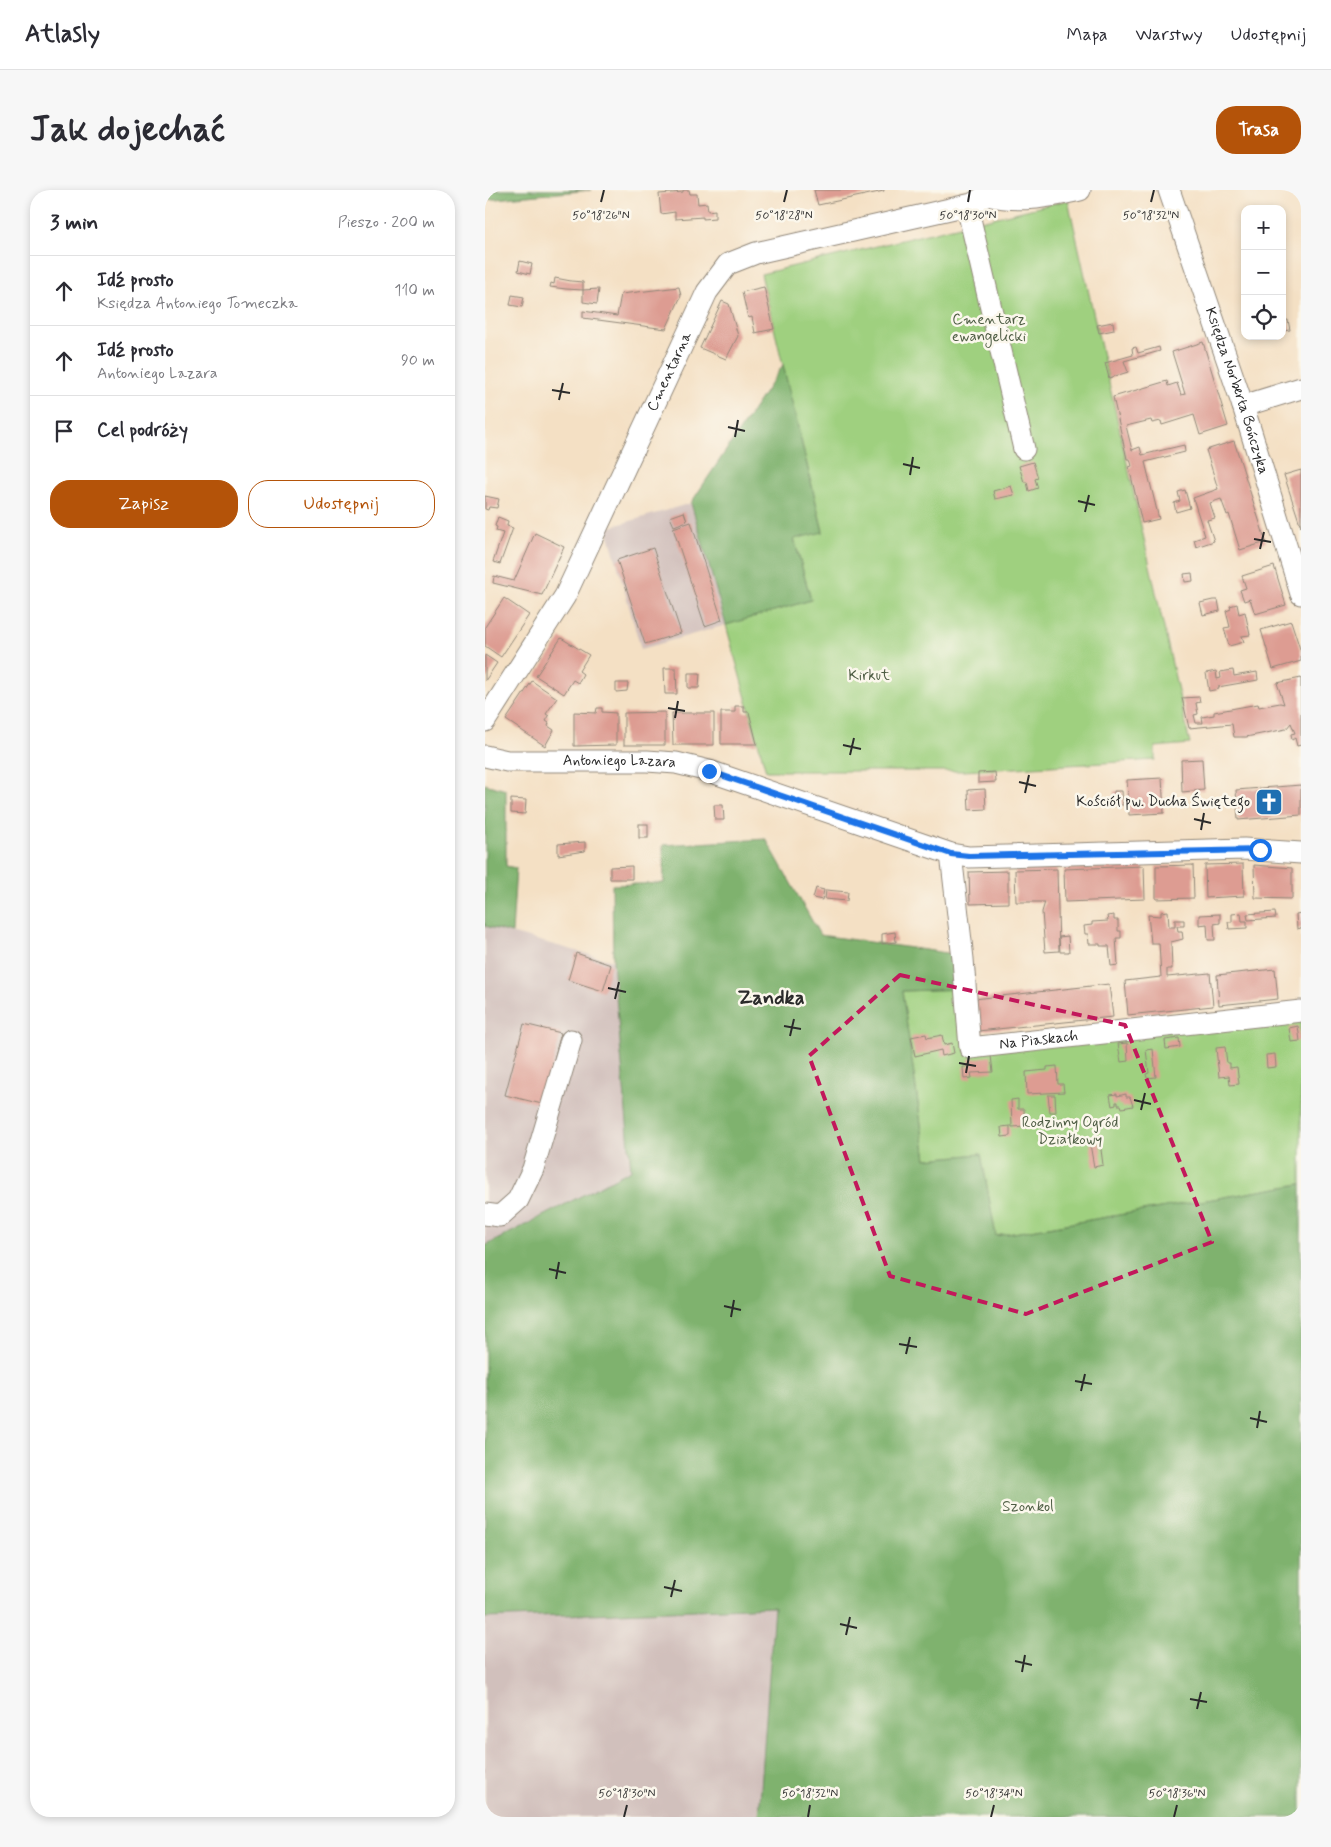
<!DOCTYPE html>
<html lang="pl">
<head>
<meta charset="utf-8">
<style>
	body { margin:0; font-family:Mynerve,sans-serif; background:#f7f7f7; color:#2b2b33 }
	.controls { position:absolute; right:15px; top:15px; display:grid; overflow:hidden; border-radius:10px; box-shadow:0 2px 8px #0003 }
	.controls button { width:45px; height:45px; display:grid; place-items:center; padding:0; border:0; border-bottom:1px solid #e1e1e2; background:#fff; color:#2b2b33; font:25px sans-serif }
	.stop { position:absolute; width:15px; height:15px; margin:-11px; border:4px solid #1a73e8; border-radius:50%; background:#fff }
	.stop.end { background:#1a73e8; border-color:#fff; box-shadow:0 1px 5px #0008 }
	.list { margin:0; padding:0; list-style:none }
	h2 { display:flex; justify-content:space-between; align-items:center; height:65px; margin:0; padding:0 20px; font-size:21px }
	h2 small { font-size:16px; font-weight:400; color:#7c7c81 }
	.list li { display:grid; grid-template-columns:32px 1fr auto; gap:15px; align-items:center; box-sizing:border-box; height:70px; padding:0 20px; border-top:1px solid #e1e1e2 }
	.list b { display:block; font-size:19px; white-space:nowrap }
	.list p { margin:0; font-size:16px; white-space:nowrap; color:#7c7c81 }
	.list em { font-size:16px; font-style:normal; color:#7c7c81 }
	.actions { display:flex; gap:10px; padding:15px 20px }
	.actions a { flex:1; padding:11px 0; border:1px solid #b45309; border-radius:20px; text-align:center; font-size:18px; color:#b45309 }
	.actions .main { background:#b45309; color:#fff }
	.icon { flex:none; width:28px; height:28px; fill:none; stroke:currentColor; stroke-width:2; stroke-linecap:round; stroke-linejoin:round }
	.map { position:relative; flex:none; width:816px; height:1627px; overflow:hidden; border-radius:20px }
	header { display:flex; align-items:center; gap:30px; box-sizing:border-box; height:70px; padding:0 25px; background:#fff; border-bottom:1px solid #e1e1e2 }
	header strong { font-size:24px }
	nav { display:flex; gap:28px; margin-inline-start:auto; font-size:18px }
	.intro { display:flex; align-items:center; justify-content:space-between; box-sizing:border-box; height:120px; padding:0 30px }
	h1 { margin:0; font-size:35px }
	.button { padding:12px 22px; border-radius:20px; background:#b45309; color:#fff; font-size:18px; font-weight:700 }
	main { display:flex; gap:30px; padding:0 30px }
	aside { flex:1; background:#fff; border-radius:20px; box-shadow:0 2px 8px #0003 }
	.map>svg:first-child { display:block }
	.industrial { fill:#d1c0bc }
	.green { fill:#9fd07f; stroke:#657e55 }
	.forest { fill:#7fb26e; stroke:#556e4c }
	.building { fill:#dd9c92 }
	.lines { fill:none; stroke-linecap:round; stroke-linejoin:round }
	.minor-casing { stroke:#908678; stroke-width:23 }
	.minor { stroke:#fff; stroke-width:21 }
	.route { stroke:#1a73e8; stroke-width:6 }
	.marked { fill:none; stroke:#c2185b; stroke-width:4; stroke-dasharray:10 6; stroke-linejoin:round }
	.ticks { fill:none; stroke:#2b2b2b; stroke-width:2 }
	.labels { text-anchor:middle; dominant-baseline:central; stroke-width:5; stroke-linejoin:round; paint-order:stroke }
	.park-label { font-size:15px; fill:#4e5d44; stroke:#fbf7ec }
	.street-label { font-size:15px; fill:#2b2b2b; stroke:#fbf7ec }
	.poi-label { font-size:15px; fill:#2b2b2b; stroke:#fbf7ec; text-anchor:end }
	.district-label { font-size:20px; font-weight:bold; fill:#2b2b2b; stroke:#fbf7ec }
	.ticks-label { font-size:12px; text-anchor:middle; fill:#2b2b2b; stroke:#fbf7ec; stroke-width:5; stroke-linejoin:round; paint-order:stroke }
</style>
</head>
<body>
<header>
<strong>Atlasly</strong>
<nav><a>Mapa</a><a>Warstwy</a><a>Udostępnij</a></nav>
</header>
<div class="intro"><h1>Jak dojechać</h1><a class="button">Trasa</a></div>
<main>
<aside>
<h2>3 min<small>Pieszo · 200 m</small></h2>
<ul class="list">
<li><svg class="icon" aria-label="ahead" viewBox="0 0 24 24"><path d="M12 20V5M6 11l6-6 6 6"/></svg><div><b>Idź prosto</b><p>Księdza Antoniego Tomeczka</p></div><em>110 m</em></li>
<li><svg class="icon" aria-label="ahead" viewBox="0 0 24 24"><path d="M12 20V5M6 11l6-6 6 6"/></svg><div><b>Idź prosto</b><p>Antoniego Lazara</p></div><em>90 m</em></li>
<li><svg class="icon" aria-label="arrive" viewBox="0 0 24 24"><path d="M6 21V4h12l-3 4 3 4H6"/></svg><div><b>Cel podróży</b></div></li>
</ul>
<div class="actions"><a class="main">Zapisz</a><a>Udostępnij</a></div>
</aside>
<div class="map">
<svg width="816" height="1627" viewBox="0 0 816 1627">
	<rect width="100%" height="100%" fill="#fbf7ec"/>
	<filter id="ink" filterUnits="userSpaceOnUse"><feTurbulence type="fractalNoise" baseFrequency=".02" numOctaves="2"/><feDisplacementMap in="SourceGraphic" scale="10" xChannelSelector="R" yChannelSelector="G"/><feConvolveMatrix kernelMatrix="1 2 1 2 8 2 1 2 1" color-interpolation-filters="sRGB"/></filter>
	<filter id="wash" filterUnits="userSpaceOnUse"><feTurbulence type="fractalNoise" baseFrequency=".0096" numOctaves="4" result="noise"/><feDisplacementMap in="SourceGraphic" scale="20" xChannelSelector="R" yChannelSelector="G"/><feGaussianBlur stdDeviation="1.12" result="paint"/><feColorMatrix in="noise" values="0 0 0 0 0 0 0 0 0 0 0 0 0 0 0 0 0 1.4 0 .05"/><feComposite in="paint" operator="in"/></filter>
	<g filter="url(#wash)">
		<rect width="100%" height="100%" fill="#f4e0c4"/>
		<!-- industrial -->
		<g class="industrial">
			<path d="M206 313 241 435 156 459 122 338Z"/>
			<path d="M0 736 128 771 146 980 0 1056Z"/>
			<path d="M289 1417 274 1627H0V1428Z"/>
		</g>
		<!-- green -->
		<g class="green">
			<path d="M583 10 705 554 670 557V570L478 581H281L241 435 326 410 309 348 338 341 276 84Z"/>
			<path d="M479 799 490 861 816 823V994L511 1046 496 964 441 969 417 801Z"/>
		</g>
		<!-- forest -->
		<g class="forest">
			<path d="M0 0H106L0 10Z"/>
			<path d="M298 175 338 342 309 349 326 410 241 435 206 313Z"/>
			<path d="M0 594 21 600V676L31 678 27 743 0 736Z"/>
			<path d="M281 649 335 745 483 766 479 799 417 801 441 969 496 964 511 1046 816 994V1627H274L289 1417 0 1428V1056L146 980 128 771 127 695 179 693 178 655Z"/>
		</g>
		<g id="blocks">
			<!-- building -->
			<g class="building">
				<path d="M198 0H204L205 4H212L213 14 222 13 223 21 230 20V28L218 29V27L190 29V22L176 24 174 4 198 2Z"/>
				<path d="M329 0H399V1L333 15Z"/>
				<path d="M35 71 47 74 45 84 33 81Z"/>
				<path d="M70 88 86 91 98 92V100L81 99 65 97 66 93 69 94Z"/>
				<path d="M194 97 196 106 181 139 98 128V121L132 126 136 104Z"/>
				<path d="M279 97 289 139 270 143 267 127 263 128 257 102Z"/>
				<path d="M114 99 112 114 98 112V100Z"/>
				<path d="M27 105 39 107 37 117 25 115Z"/>
				<path d="M237 111 244 114 253 146 241 169 215 158Z"/>
				<path d="M803 130 805 140 797 141V131Z"/>
				<path d="M628 132 629 140 614 143 612 135Z"/>
				<path d="M718 152 743 236 715 245 709 225 677 235 676 231 667 233 666 230 641 236 647 260 655 257 657 265 699 255 700 262 660 272 674 329 657 333 644 277 647 276 645 269H642L628 207 682 191 683 196 692 193 696 205 700 204 687 162Z"/>
				<path d="M651 157 653 163 674 157 675 161 639 171 643 182 624 188 620 173 648 165 647 158Z"/>
				<path d="M749 251 781 352 755 360 744 324 742 325 736 309 725 313 730 328 722 330 729 351 711 357 709 350 720 346 708 308 733 299 721 260Z"/>
				<path d="M548 272 553 288 550 289 553 298 544 301 542 292H539L534 276Z"/>
				<path d="M816 280V337L799 285Z"/>
				<path d="M526 296 529 305 510 309 508 301Z"/>
				<path d="M700 300 705 318 691 322 689 313 695 311 693 302Z"/>
				<path d="M0 306 14 309 12 318 4 317 3 320 0 319Z"/>
				<path d="M199 322 202 331 189 336 185 327Z"/>
				<path d="M13 327 23 331 22 336 28 338 15 374 8 372 18 343 11 341 12 337 10 336Z"/>
				<path d="M206 332 237 430 220 436 188 338Z"/>
				<path d="M50 343 79 357 57 405 8 393 9 386 29 391Z"/>
				<path d="M168 358 196 443 160 454 132 370Z"/>
				<path d="M789 376 801 415 770 424 765 409 759 411 755 400 761 398 757 386Z"/>
				<path d="M707 383 708 391 700 392 699 384Z"/>
				<path d="M19 408 44 425 16 467 0 456V437Z"/>
				<path d="M728 410H733L735 421 718 425 715 413Z"/>
				<path d="M752 414 754 424 760 422 765 445 757 446 759 452 744 456 739 438 745 437 741 421 746 419 745 416Z"/>
				<path d="M806 431 816 462V471L788 479 776 440Z"/>
				<path d="M76 448 104 465 94 481 98 484 93 493 88 490 79 504 51 486Z"/>
				<path d="M0 465 12 473 0 491Z"/>
				<path d="M179 478H191L192 504H180Z"/>
				<path d="M748 480 749 486 772 482 773 490 733 497 734 499 724 501 721 483 731 481 732 489 736 488 735 482Z"/>
				<path d="M203 483H215L214 498H203Z"/>
				<path d="M816 488V555L812 556 810 548 807 550 806 544 810 543 806 533 801 539 761 547H749L747 534 704 538 697 508 714 507 715 512 711 513 713 524 709 525 711 533H718L717 527 729 525V522L773 514 774 517 795 513 799 514 792 493Z"/>
				<path d="M47 491 72 508 61 524 64 526 61 531 64 533 63 536 69 540 60 556 21 530Z"/>
				<path d="M131 493H143L142 501 131 502Z"/>
				<path d="M250 516H259V522H264L272 554H236V522H250Z"/>
				<path d="M112 518H117V522L131 523V555L89 556V522L111 523Z"/>
				<path d="M180 522V555H139V523Z"/>
				<path d="M187 523H229V555H188Z"/>
				<path d="M717 569 719 600 697 602 696 570Z"/>
				<path d="M510 582 511 592 493 593V583Z"/>
				<path d="M677 588 679 623 644 625 642 590Z"/>
				<path d="M816 595V625L753 630 751 600Z"/>
				<path d="M500 599 501 619 484 620 483 600Z"/>
				<path d="M629 601H637L638 615 629 616Z"/>
				<path d="M26 609 41 610 40 624 26 623Z"/>
				<path d="M229 615H238L239 630H230Z"/>
				<rect x="154" y="634" width="9" height="14"/>
				<path d="M100 652V661L73 665V654Z"/>
				<path d="M758 674 759 706 721 708 720 675Z"/>
				<path d="M708 675 709 708 671 709V676Z"/>
				<path d="M769 675 807 678V709L770 708Z"/>
				<path d="M147 676V689H125V677Z"/>
				<path d="M659 676 660 709 580 712 579 679Z"/>
				<path d="M572 679 574 761 560 762 557 722 560 712H531L530 680Z"/>
				<path d="M523 681V713L485 714 484 682Z"/>
				<path d="M331 698 339 700 337 710 328 708Z"/>
				<path d="M341 700 363 702 362 711 340 709Z"/>
				<path d="M683 721 684 737H690V730H699V736H692L693 741H697L698 749 686 752 687 779H682V787L725 783 728 816 643 825 640 791 676 787 674 753H666L663 725 676 726V722Z"/>
				<path d="M790 722 791 728 763 730 762 724Z"/>
				<path d="M756 723 757 731H762V738L744 739 743 732H747V724Z"/>
				<path d="M816 723V738L812 739 811 724Z"/>
				<path d="M735 724V733L729 734 730 750H723L722 734 714 735V725Z"/>
				<path d="M629 725V730H633V741H636V748H631L633 775 626 776 624 756H615V754H604L603 744H600L599 736 607 735V732L623 731 622 726Z"/>
				<path d="M410 742 411 752 397 754V744Z"/>
				<path d="M583 746 584 762H575L574 747Z"/>
				<path d="M91 763 126 775 118 801 83 790Z"/>
				<path d="M790 779 793 809 734 815 732 785Z"/>
				<path d="M624 794 628 827 493 841 489 809Z"/>
				<path d="M39 834 76 843 57 914 20 905Z"/>
				<path d="M813 836 815 851 806 852 804 838Z"/>
				<path d="M441 844 442 848 457 845 459 855 467 853 469 863 457 866 456 860 430 866 426 847Z"/>
				<path d="M694 848 695 857 681 859 680 850Z"/>
				<path d="M642 853 643 871 636 872 633 854Z"/>
				<path d="M740 857 742 873H745V878L752 877 754 894 745 895 744 886 734 887 731 858Z"/>
				<path d="M668 859 671 887 662 888 661 884 664 883 661 860Z"/>
				<path d="M790 864 791 877 782 878 781 865Z"/>
				<path d="M506 866 508 882 486 883 487 888 479 889 478 877 485 876 484 869Z"/>
				<path d="M572 876 573 894H578L579 902 542 904 541 882 562 880V877Z"/>
				<path d="M632 904V906L641 904V907H645L648 916 637 918 636 915H633V912H631V915L627 916 625 905Z"/>
				<path d="M563 905H570L571 922H565Z"/>
				<path d="M533 909V919H539L540 936 527 937 526 910Z"/>
				<path d="M525 936V946L517 947 516 937Z"/>
				<path d="M615 952 618 975 609 977 605 954Z"/>
			</g>
		</g>
	</g>
	<g filter="url(#ink)">
		<use href="#blocks" fill-opacity="0" stroke="#908678" stroke-width="1"/>
		<g class="lines">
			<!-- minor casing -->
			<g class="minor-casing">
				<g id="minor">
					<path id="s1" d="M684 0 758 216 816 404"/>
					<path d="M502 5C536 13 562 7 595 0"/>
					<path d="M482 16 539 259"/>
					<path d="M758 216 816 198"/>
					<path id="s2" d="M0 531 80 406 222 102 243 74 271 63 487 14 502 5 503 0"/>
					<path id="s3" d="M0 566 22 571H162L191 573 224 581 466 664 484 667 759 659 816 663"/>
					<path id="s4" d="M466 664 478 769 485 858 816 821"/>
					<path d="M0 1024 15 1026 33 1010 48 979 86 850"/>
				</g>
			</g>
			<!-- minor -->
			<use href="#minor" class="minor"/>
		</g>
	</g>
	<g class="lines" filter="url(#ink)">
		<!-- route -->
		<path class="route" d="M224 581 466 664 484 666 775 660"/>
	</g>
	<!-- marked area -->
	<path class="marked" d="M415 785 640 835 727 1052 541 1124 405 1086 324 866Z"/>
	<!-- ticks -->
	<path class="ticks" d="M116 12 119 0M299 12 302 0M483 12 485 0M666 12 669 0M67 200 85 203M74 210 78 193M243 237 260 241M250 247 253 230M418 274 435 278M425 285 428 267M593 311 610 315M600 322 604 305M769 349 786 352M775 359 779 342M183 518 200 521M190 528 193 511M358 555 376 559M365 565 369 548M534 592 551 596M540 603 544 585M709 629 726 633M716 640 719 623M123 798 141 802M130 809 134 792M299 836 316 839M305 846 309 829M474 873 491 876M481 883 484 866M649 910 666 914M656 920 660 903M64 1079 81 1083M71 1089 74 1072M239 1116 256 1120M246 1127 249 1110M414 1154 432 1157M421 1164 425 1147M590 1191 607 1194M596 1201 600 1184M765 1228 782 1232M772 1238 775 1221M179 1397 197 1401M186 1407 190 1390M355 1434 372 1438M361 1445 365 1427M530 1471 547 1475M537 1482 540 1465M705 1509 722 1512M712 1519 716 1502M139 1627 142 1615M323 1627 325 1615M506 1627 509 1615M689 1627 692 1615"/>
	<!-- icons -->
	<defs>
		<g id="church-square" transform="scale(1.4375)"><rect x="-9" y="-9" width="18" height="18" rx="4" fill="#1f6fb2" stroke="#fbf7ec"/><path d="M-1.2-6h2.4v3.5h3.3v2.4h-3.3V6h-2.4V-.1h-3.3v-2.4h3.3Z" fill="#fff"/></g>
	</defs>
	<g fill-rule="evenodd">
		<use href="#church-square" x="784" y="612"/>
	</g>
	<g class="labels">
		<!-- park labels -->
		<g class="park-label">
			<text x="504" y="130">Cmentarz<tspan x="504" dy="17">ewangelicki</tspan></text>
			<text x="384" y="486">Kirkut</text>
			<text x="585" y="933">Rodzinny Ogród<tspan x="585" dy="17">Działkowy</tspan></text>
			<text x="543" y="1317">Szonkol</text>
		</g>
		<!-- street labels -->
		<g class="street-label">
			<text stroke="none"><textPath href="#s2" startOffset="396">Cmentarna</textPath></text>
			<text stroke="none"><textPath href="#s1" startOffset="212">Księdza Norberta Bończyka</textPath></text>
			<text stroke="none"><textPath href="#s3" startOffset="135">Antoniego Lazara</textPath></text>
			<text stroke="none"><textPath href="#s4" startOffset="264">Na Piaskach</textPath></text>
		</g>
		<!-- poi labels -->
		<g class="poi-label">
			<text x="765" y="612">Kościół pw. Ducha Świętego</text>
		</g>
		<!-- district labels -->
		<g class="district-label">
			<text x="286" y="808">Zandka</text>
		</g>
	</g>
	<g class="ticks-label">
		<text x="116" y="29">50°18'26"N</text>
		<text x="299" y="29">50°18'28"N</text>
		<text x="483" y="29">50°18'30"N</text>
		<text x="666" y="29">50°18'32"N</text>
		<text x="142" y="1607">50°18'30"N</text>
		<text x="325" y="1607">50°18'32"N</text>
		<text x="509" y="1607">50°18'34"N</text>
		<text x="692" y="1607">50°18'36"N</text>
	</g>
</svg>
<div class="controls">
<button>+</button>
<button>−</button>
<button><svg class="icon" aria-label="locate" viewBox="0 0 24 24"><circle cx="12" cy="12" r="6"/><path d="M12 2v4M12 18v4M2 12h4M18 12h4"/></svg></button>
</div>
<div class="stop" style="left:775px;top:660px"></div>
<div class="stop end" style="left:224px;top:581px"></div>
</div>
</main>
</body>
</html>
